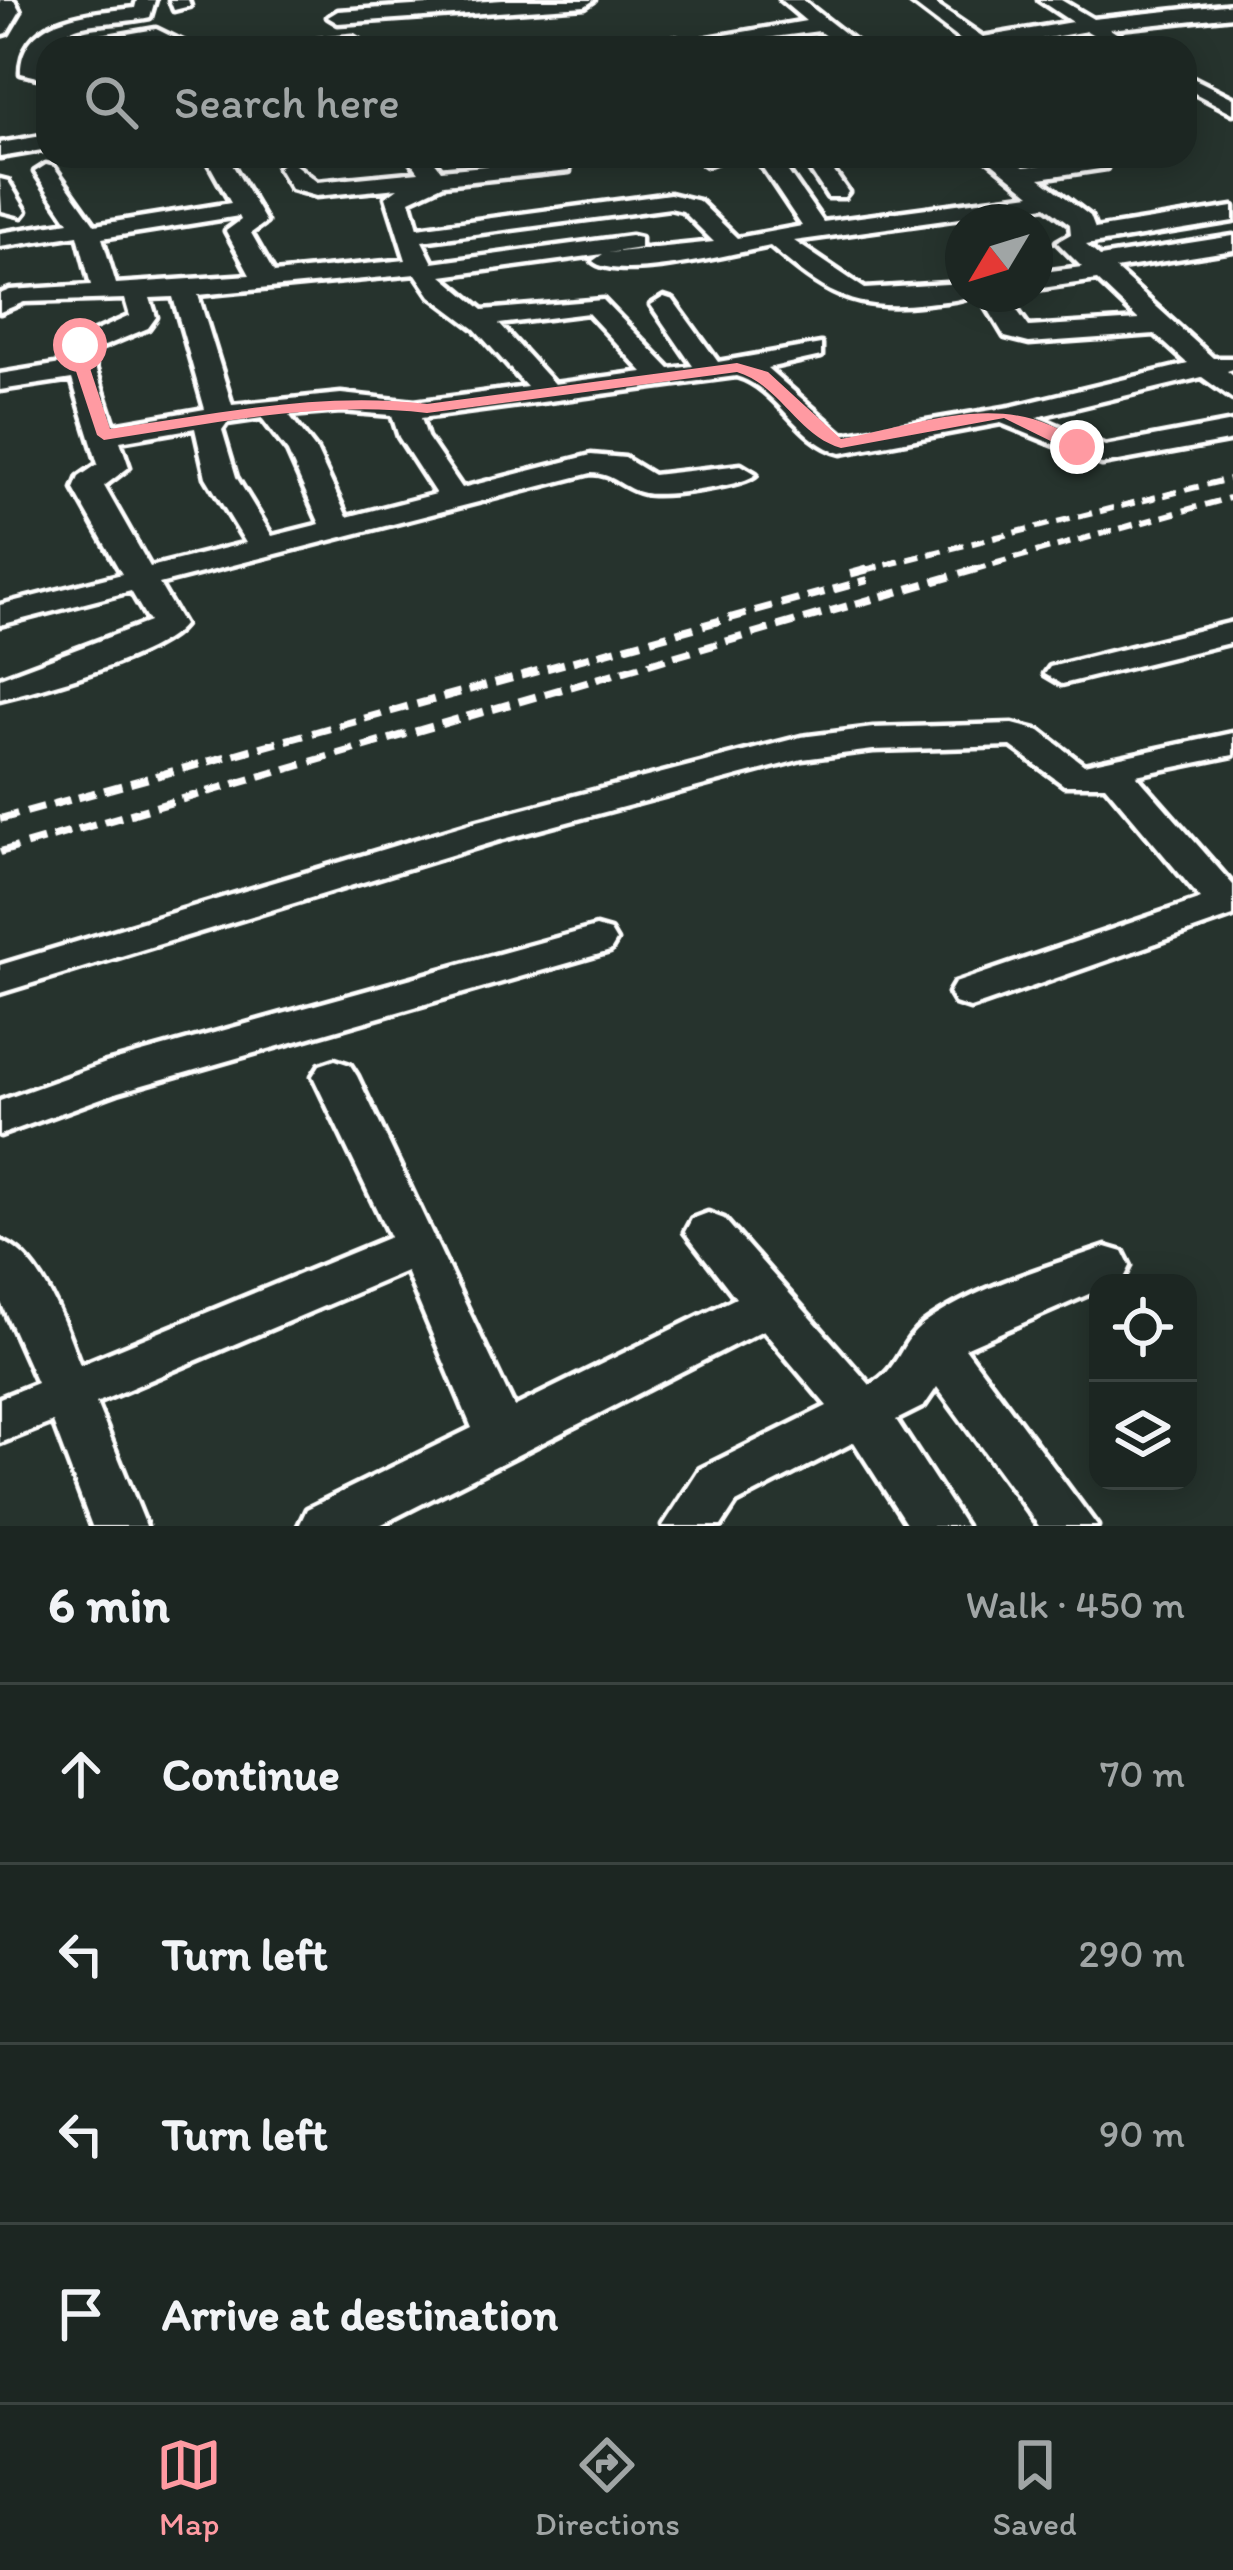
<!DOCTYPE html>
<html lang="en">
<head>
<meta charset="utf-8">
<style>
	body { margin:0; font-family:Itim,sans-serif; background:#252e2a; color:#f1f3f6 }
	.controls { position:absolute; right:36px; bottom:36px; display:grid; overflow:hidden; border-radius:24px; box-shadow:0 6px 30px #0003 }
	.controls button { width:108px; height:108px; display:grid; place-items:center; padding:0; border:0; border-bottom:3px solid #3a4340; background:#1c2622; color:#f1f3f6; font:60px sans-serif }
	.compass { position:absolute; left:945px; top:204px; width:108px; height:108px; border-radius:50%; background:#1c2622; box-shadow:0 6px 30px #0003; rotate:232deg }
	.stop { position:absolute; width:36px; height:36px; margin:-27px; border:9px solid #ff9aa2; border-radius:50%; background:#fff }
	.stop.end { background:#ff9aa2; border-color:#fff; box-shadow:0 3px 12px #0008 }
	.list { margin:0; padding:0; list-style:none }
	h2 { display:flex; justify-content:space-between; align-items:center; height:156px; margin:0; padding:0 48px; font-size:51px }
	h2 small { font-size:39px; font-weight:400; color:#a0a5a5 }
	.list li { display:grid; grid-template-columns:78px 1fr auto; gap:36px; align-items:center; box-sizing:border-box; height:180px; padding:0 48px; border-top:3px solid #3a4340 }
	.list b { display:block; font-size:45px; white-space:nowrap }
	.list em { font-size:39px; font-style:normal; color:#a0a5a5 }
	.icon { flex:none; width:66px; height:66px; fill:none; stroke:currentColor; stroke-width:2; stroke-linecap:round; stroke-linejoin:round }
	.map { position:relative; flex:none; width:1233px; height:1526px; overflow:hidden }
	.search { position:absolute; background:#1c2622; box-shadow:0 6px 30px #0003; left:36px; right:36px; top:36px; height:132px; display:flex; align-items:center; gap:30px; box-sizing:border-box; padding:0 42px; border-radius:36px; color:#a0a5a5; font-size:45px }
	.sheet { height:876px; background:#1c2622 }
	nav { display:flex; justify-content:space-around; align-items:center; box-sizing:border-box; height:168px; border-top:3px solid #3a4340; background:#1c2622; font-size:33px; color:#a0a5a5 }
	nav a { display:grid; justify-items:center; gap:6px }
	nav .on { color:#ff9aa2 }
	.map>svg:first-child { display:block }
	.lines { fill:none; stroke-linecap:round; stroke-linejoin:round }
	.minor-casing { stroke:#fff; stroke-width:9 }
	.minor { fill:#26332d; fill-rule:evenodd }
	.rail-far1 { stroke:#fff; stroke-width:6; stroke-dasharray:14 8; stroke-linecap:butt }
	.rail { stroke:#fff; stroke-width:8; stroke-dasharray:18 9; stroke-linecap:butt }
	.route { fill:#ff9aa2 }
</style>
</head>
<body>
<div class="map">
<svg width="1233" height="1526" viewBox="0 0 1233 1526">
	<rect width="100%" height="100%" fill="#26332d"/>
	<filter id="ink" filterUnits="userSpaceOnUse"><feTurbulence type="fractalNoise" baseFrequency=".00833" numOctaves="2"/><feDisplacementMap in="SourceGraphic" scale="24" xChannelSelector="R" yChannelSelector="G"/><feConvolveMatrix kernelMatrix="1 2 1 2 8 2 1 2 1" color-interpolation-filters="sRGB"/></filter>
	<g filter="url(#ink)">
		<g class="lines">
			<!-- minor casing -->
			<g class="minor-casing">
				<g id="minor">
					<path d="M0 0H14L20 11 7 33 0 35Z"/>
					<path d="M137 0H155L150 17C89 30 61 10 38 77L21 73C21 15 92 13 135 8Z"/>
					<path d="M170 0H188L190 6 174 10Z"/>
					<path d="M503 0H594L585 6 338 23 328 17 338 11Z"/>
					<path d="M781 0H802L863 48H841L819 31 713 45 703 39 806 21Z"/>
					<path d="M908 0H929L983 37 1072 22 1039 0H1061L1093 19 1233 4V16L1110 29 1139 48H1115L1087 31 990 48H946L962 41Z"/>
					<path d="M156 29 195 48C181 48 105 44 98 39Z"/>
					<path d="M353 37 363 43 360 47 289 48 299 42Z"/>
					<path d="M674 38 681 40V48H621Z"/>
					<path d="M1185 74 1233 98V113L1185 88Z"/>
					<path d="M48 135V149L0 157V143Z"/>
					<path d="M205 156H227L266 222 251 233 274 273 406 260 386 197 398 188 316 196 291 189 278 167 289 160 317 182 419 172 407 156H430L441 170 561 159 569 161V171L444 184 410 200 418 228 670 194 699 201 737 238 802 226 755 156H777L823 222 1031 194 984 156H1009L1024 167 1106 158V168L1040 178 1090 216 1095 229 1233 207V221L1086 245 1100 257 1233 236V250L1115 269 1213 358H1233V369L1227 371 1233 376V399L1202 377 1037 417 1105 446 1233 422V440L1102 464 1001 423 841 453C797 442 779 388 736 376L421 418 427 437 462 488 591 455 625 458 653 475 741 465 756 474C745 486 662 497 644 493 623 489 614 473 591 473L159 584 183 625C159 657 41 689 0 699V678L149 622 131 591 0 625V605L122 574 74 489 79 477 98 464 72 379 0 390V374L67 363V344L130 316 125 299 24 302 0 312V294L10 290 91 285 78 235 0 247V233L69 222 35 172 46 165 54 167 95 225 231 203ZM1046 206 1070 224 1071 234 1057 242 1082 267 1035 273V289L1097 280 1139 320 1029 327 1005 294H979L1005 337 1029 343 1155 334 1188 364 1010 407 843 435 767 368 821 356V344L718 362 673 300 664 297 651 305 693 366 670 369 603 300 483 310 442 276 603 254 593 261C617 283 735 253 770 246 825 293 852 312 927 303 943 301 960 301 974 294H963V283L865 289 794 241ZM670 208 683 211 714 242 608 253 640 248V238L631 236 433 263 422 241ZM239 216 241 220 226 231 250 275 116 284 102 238ZM416 274 431 296 475 329 527 387 415 402 341 394 232 405 198 295ZM173 297 205 409 114 425 90 352 148 328 156 317 150 298ZM588 313 643 372 554 384 499 324ZM341 411 392 415 399 437 436 494 347 517 316 450 289 415ZM262 418 288 452 320 524 272 536 236 477 222 430 227 423ZM195 428 206 477 246 543 150 567 104 486 129 467 120 441Z"/>
					<path d="M731 156 706 165 695 158 696 156Z"/>
					<path d="M801 156H823L848 192 844 197H828Z"/>
					<path d="M0 179 8 181 26 211 22 216 2 211Z"/>
					<path d="M1233 622V642L1062 684 1045 674 1050 667Z"/>
					<path d="M1013 724 1040 731 1084 765 1233 733V755L1136 775 1233 885V916L985 1003 970 1008 955 1003 949 993 955 983 1201 899 1105 785H1064L1011 746 873 750 802 759 500 840 0 993V965L474 822 801 737 873 728Z"/>
					<path d="M596 927 610 931 616 941 610 951 118 1092 0 1135V1101L106 1063Z"/>
					<path d="M335 1060 350 1065 357 1076 514 1407 736 1298 685 1232 692 1219 708 1213 724 1219 870 1385C900 1370 899 1342 924 1324 975 1287 1047 1267 1106 1247L1123 1252 1130 1266 1123 1280 1098 1283V1290L965 1348 1097 1526H1039L937 1387 924 1406 896 1420 965 1526H908L854 1442 736 1503 721 1526H663L700 1469 827 1406 763 1330 378 1526H299L307 1509 472 1428 406 1271 96 1403 146 1526H92L53 1422 0 1443V1398L37 1383 0 1300V1241C42 1255 65 1326 80 1365L390 1237 313 1076 320 1065Z"/>
				</g>
			</g>
			<!-- minor -->
			<use href="#minor" class="minor"/>
			<!-- rail-far1 -->
			<g class="rail-far1">
				<path d="M865 570 1233 478"/>
				<path d="M972 570 1233 497"/>
			</g>
			<!-- rail -->
			<g class="rail">
				<path d="M850 574 877 567"/>
				<path d="M0 819 868 580"/>
				<path d="M0 852 983 567"/>
			</g>
		</g>
	</g>
	<!-- route -->
	<path class="route" d="M80 340 87 345 84 350 110 429C214 414 322 391 427 404L737 363 768 372 841 439C926 423 1012 386 1085 447L1071 451 1004 418 841 448C798 436 780 385 737 372L427 413C320 400 210 424 104 440L97 435 69 350Z"/>
</svg>
<div class="controls">
<button><svg class="icon" aria-label="locate" viewBox="0 0 24 24"><circle cx="12" cy="12" r="6"/><path d="M12 2v4M12 18v4M2 12h4M18 12h4"/></svg></button>
<button><svg class="icon" aria-label="layers" viewBox="0 0 24 24"><path d="M12 4l9 5-9 5-9-5zM3 14l9 5 9-5"/></svg></button>
</div>
<svg class="compass" viewBox="-18 -18 36 36"><path d="M0-13l5 13h-10z" fill="#e53935"/><path d="M0 13l5-13h-10z" fill="#a0a5a5"/></svg>
<div class="stop" style="left:80px;top:345px"></div>
<div class="stop end" style="left:1077px;top:447px"></div>
<div class="search"><svg class="icon" aria-label="search" viewBox="0 0 24 24"><circle cx="10" cy="10" r="6"/><path d="M15 15l6 6"/></svg>Search here</div>
</div>
<section class="sheet">
<h2>6 min<small>Walk · 450 m</small></h2>
<ul class="list">
<li><svg class="icon" aria-label="ahead" viewBox="0 0 24 24"><path d="M12 20V5M6 11l6-6 6 6"/></svg><div><b>Continue</b></div><em>70 m</em></li>
<li><svg class="icon" aria-label="left" viewBox="0 0 24 24"><path d="M17 20v-9H6M10 6l-5 5 5 5"/></svg><div><b>Turn left</b></div><em>290 m</em></li>
<li><svg class="icon" aria-label="left" viewBox="0 0 24 24"><path d="M17 20v-9H6M10 6l-5 5 5 5"/></svg><div><b>Turn left</b></div><em>90 m</em></li>
<li><svg class="icon" aria-label="arrive" viewBox="0 0 24 24"><path d="M6 21V4h12l-3 4 3 4H6"/></svg><div><b>Arrive at destination</b></div></li>
</ul>
</section>
<nav>
<a class="on"><svg class="icon" aria-label="map" viewBox="0 0 24 24"><path d="M3 6l6-2 6 2 6-2v14l-6 2-6-2-6 2zM9 4v14M15 6v14"/></svg>Map</a>
<a><svg class="icon" aria-label="directions" viewBox="0 0 24 24"><path d="M12 3l9 9-9 9-9-9zM9 14v-3h6M13 9l2 2-2 2"/></svg>Directions</a>
<a><svg class="icon" aria-label="saved" viewBox="0 0 24 24"><path d="M7 4h10v16l-5-4-5 4z"/></svg>Saved</a>
</nav>
</body>
</html>
